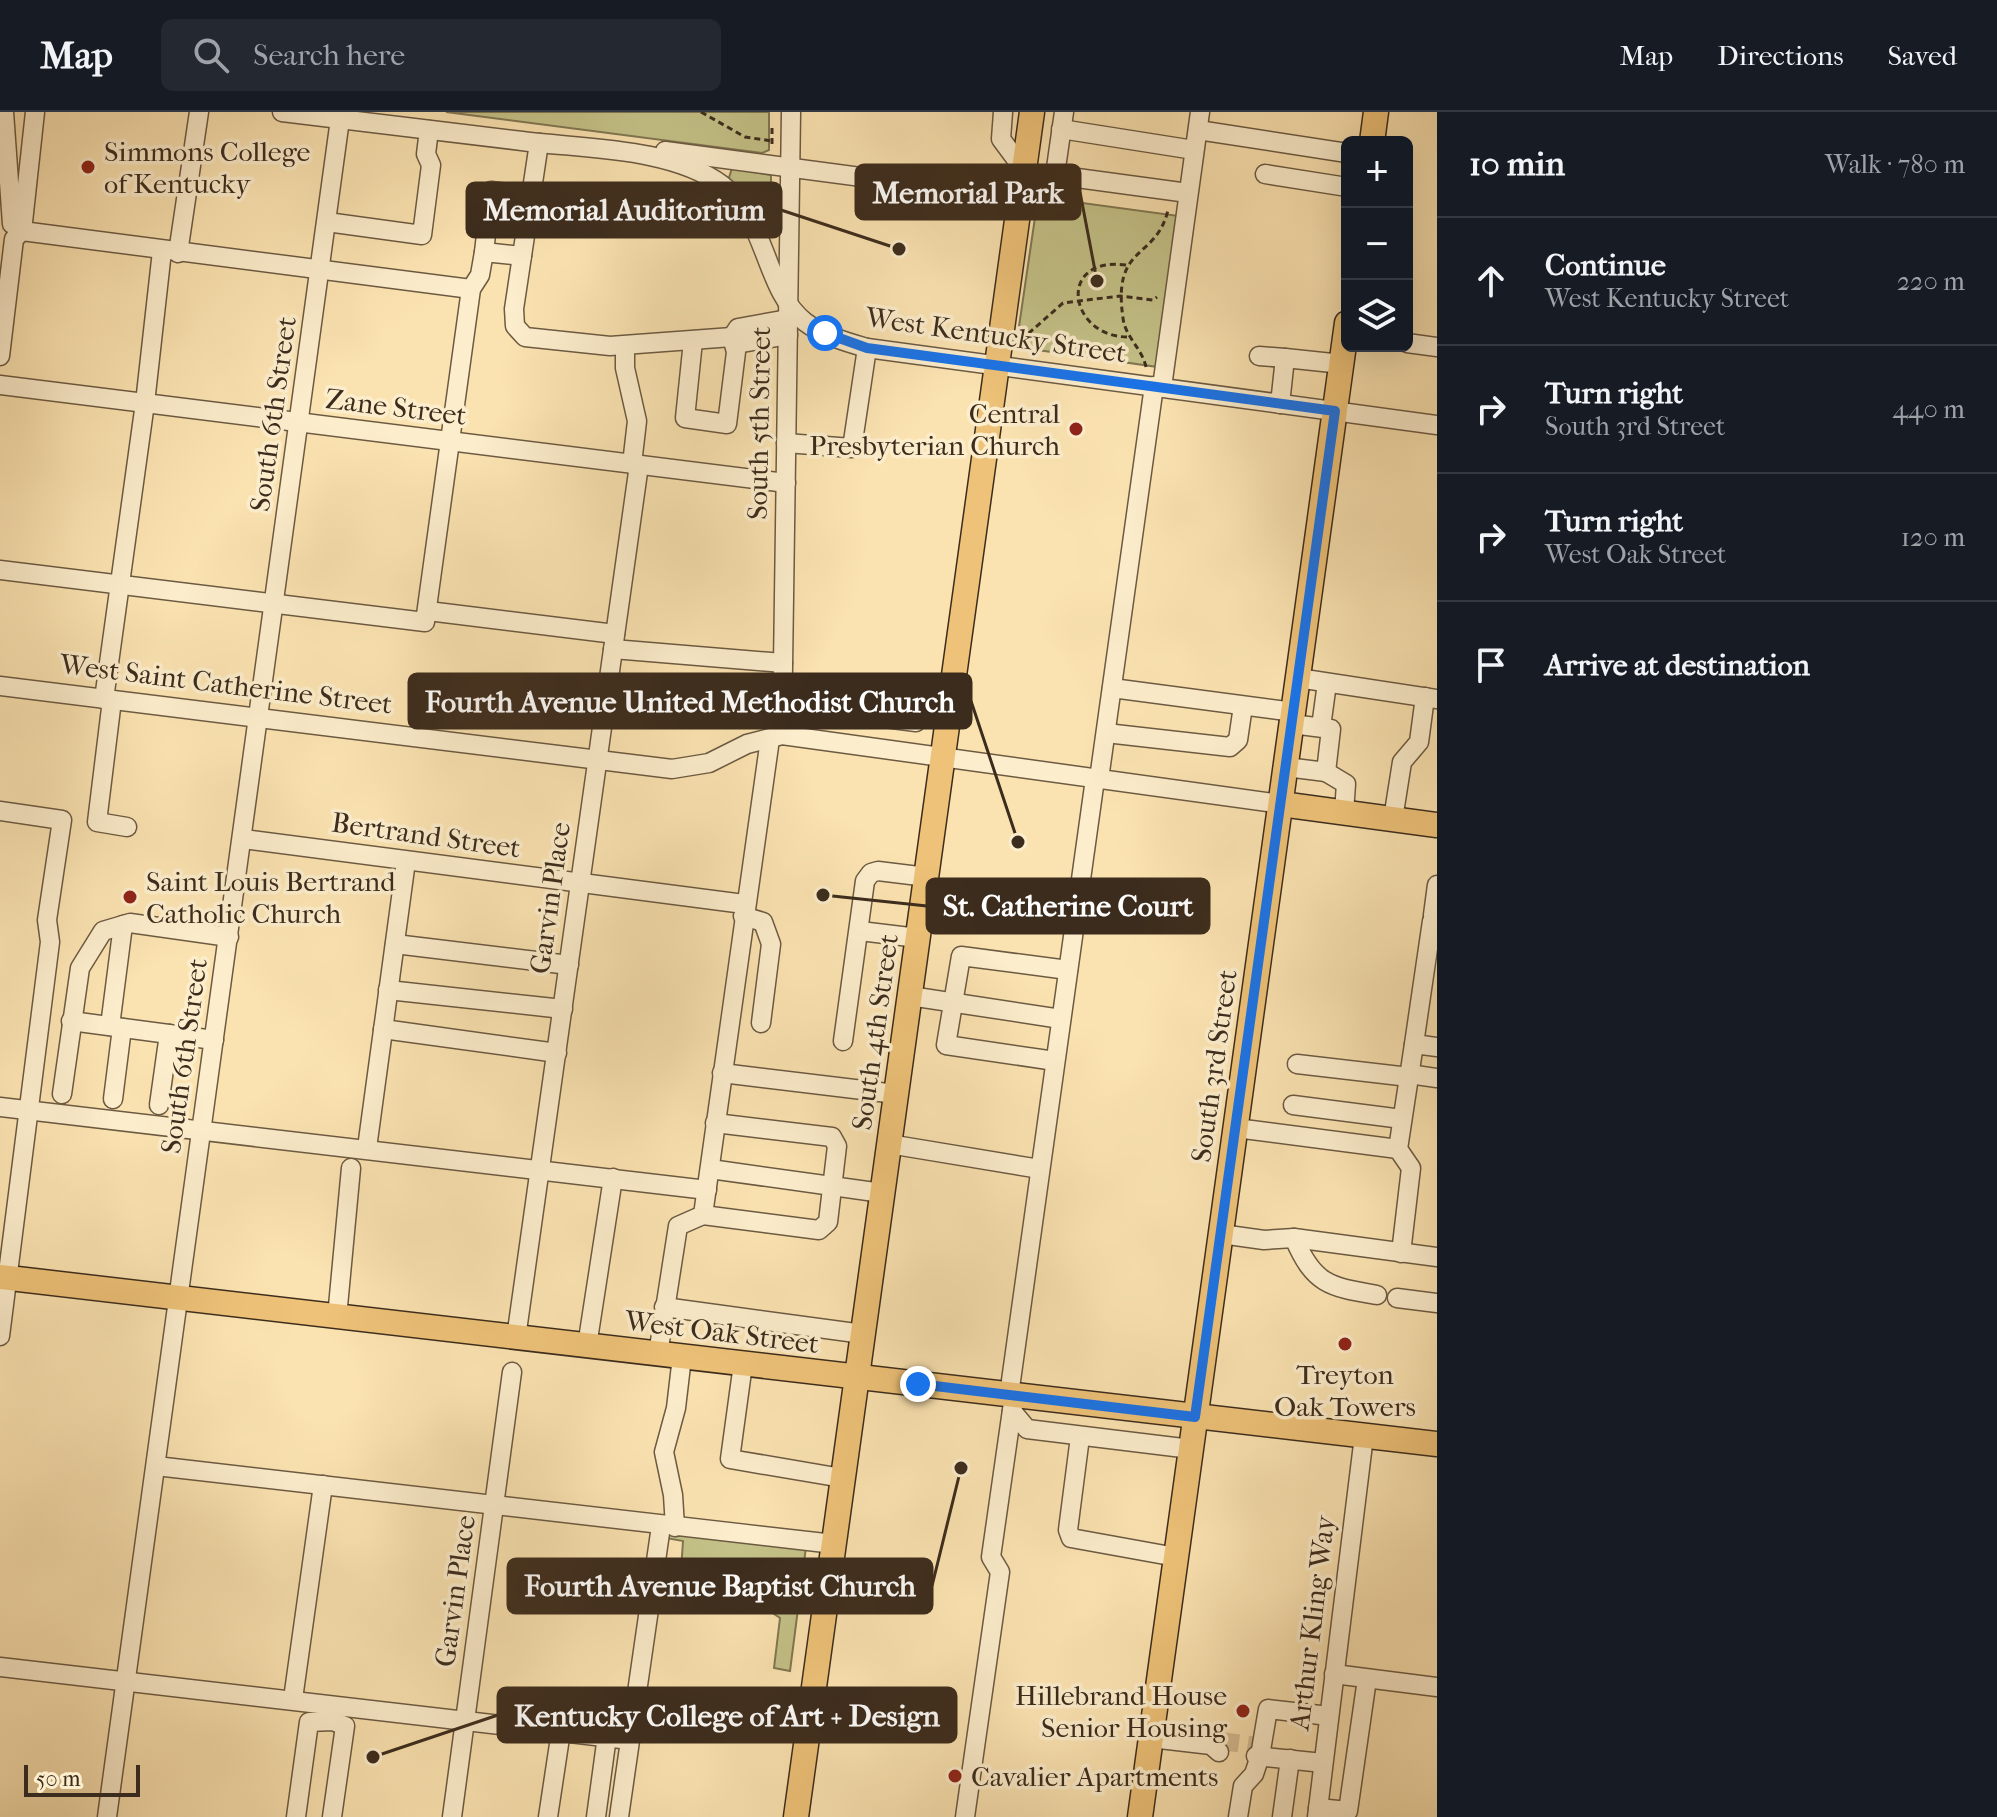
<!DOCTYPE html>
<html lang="en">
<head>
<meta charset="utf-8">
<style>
	body { margin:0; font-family:"IM FELL French Canon",serif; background:#242831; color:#f1f3f6 }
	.controls { position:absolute; right:24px; top:24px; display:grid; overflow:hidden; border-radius:12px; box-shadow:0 8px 32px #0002 }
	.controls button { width:72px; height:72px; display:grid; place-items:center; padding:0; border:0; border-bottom:2px solid #363941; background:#171b24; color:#f1f3f6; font:40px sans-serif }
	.scale { position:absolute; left:24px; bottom:20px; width:116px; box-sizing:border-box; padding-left:8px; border:4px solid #3c2c1d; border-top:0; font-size:22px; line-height:28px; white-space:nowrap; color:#3c2c1d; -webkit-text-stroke:6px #fcedcc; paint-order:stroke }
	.stop { position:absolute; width:24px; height:24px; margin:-18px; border:6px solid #1a73e8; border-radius:50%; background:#fff }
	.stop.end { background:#1a73e8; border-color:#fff; box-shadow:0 2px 8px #0008 }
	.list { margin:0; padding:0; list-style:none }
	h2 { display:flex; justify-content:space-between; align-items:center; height:104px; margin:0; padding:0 32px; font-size:34px }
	h2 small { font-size:26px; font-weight:400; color:#9ea1a6 }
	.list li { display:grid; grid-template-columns:52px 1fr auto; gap:24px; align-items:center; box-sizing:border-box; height:128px; padding:0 32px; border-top:2px solid #363941 }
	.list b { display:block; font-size:30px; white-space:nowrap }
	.list p { margin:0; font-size:26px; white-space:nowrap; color:#9ea1a6 }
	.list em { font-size:26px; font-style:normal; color:#9ea1a6 }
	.icon { flex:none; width:44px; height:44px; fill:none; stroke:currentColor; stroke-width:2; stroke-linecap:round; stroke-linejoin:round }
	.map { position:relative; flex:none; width:1437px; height:1705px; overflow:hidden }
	header { display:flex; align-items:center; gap:48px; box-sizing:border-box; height:112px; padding:0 40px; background:#171b24; border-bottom:2px solid #363941 }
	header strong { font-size:38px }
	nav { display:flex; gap:44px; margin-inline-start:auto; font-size:28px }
	.search { width:560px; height:72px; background:#242831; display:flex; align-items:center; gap:20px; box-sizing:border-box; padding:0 28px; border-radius:12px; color:#9ea1a6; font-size:30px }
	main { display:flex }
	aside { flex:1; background:#171b24 }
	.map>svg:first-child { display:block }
	.green { fill:#c4c288; stroke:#807752; stroke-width:2 }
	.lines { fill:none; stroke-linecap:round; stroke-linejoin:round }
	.minor-tunnel { stroke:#d5be93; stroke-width:18; stroke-dasharray:18 9; stroke-linecap:butt }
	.minor-casing { stroke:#6c5a42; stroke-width:21 }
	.major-casing { stroke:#3c2c1d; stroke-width:27 }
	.path { stroke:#3c2c1d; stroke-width:3; stroke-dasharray:6 4; stroke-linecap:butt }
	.minor { stroke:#fcedcc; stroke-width:18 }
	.major { stroke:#eec278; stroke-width:24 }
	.route { stroke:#1a73e8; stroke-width:10 }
	.poi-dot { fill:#8f2418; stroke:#fcedcc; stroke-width:3 }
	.labels { text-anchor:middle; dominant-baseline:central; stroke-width:7; stroke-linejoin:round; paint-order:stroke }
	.poi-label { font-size:28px; fill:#3c2c1d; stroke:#fcedcc; text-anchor:start }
	.street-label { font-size:28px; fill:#3c2c1d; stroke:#fcedcc }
	.leader { fill:none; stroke:#3c2c1d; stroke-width:3 }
	.callout-dot { fill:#3c2c1d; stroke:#fcedcc; stroke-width:3 }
	.callout { fill:#3c2c1d; stroke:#3c2c1d; stroke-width:3 }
	.callout-label { font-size:30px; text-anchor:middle; font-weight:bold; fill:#fff }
</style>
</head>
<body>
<header>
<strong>Map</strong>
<div class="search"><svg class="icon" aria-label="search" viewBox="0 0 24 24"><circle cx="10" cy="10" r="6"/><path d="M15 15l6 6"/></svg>Search here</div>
<nav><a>Map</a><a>Directions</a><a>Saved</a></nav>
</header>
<main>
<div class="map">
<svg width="1437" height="1705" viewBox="0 0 1437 1705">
	<rect width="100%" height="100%" fill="#fbe3b1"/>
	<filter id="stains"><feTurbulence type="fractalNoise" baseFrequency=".0025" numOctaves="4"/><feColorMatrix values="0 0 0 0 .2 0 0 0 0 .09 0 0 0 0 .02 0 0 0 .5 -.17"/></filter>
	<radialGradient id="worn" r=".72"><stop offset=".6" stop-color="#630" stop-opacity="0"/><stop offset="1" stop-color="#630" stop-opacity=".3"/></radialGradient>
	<!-- green -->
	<g class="green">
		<path d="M446 0H769V38L762 41Z"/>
		<path d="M732 56 771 63 770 123 756 100 728 69Z"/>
		<path d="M1038 85 1179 104 1158 255 1016 235Z"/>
		<path d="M667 1419 806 1435 790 1559 774 1556 780 1506 771 1500 679 1488 683 1429 666 1426Z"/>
	</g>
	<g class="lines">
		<!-- minor-tunnel -->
		<path class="minor-tunnel" d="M1221 1629 1258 1634"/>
		<!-- minor casing -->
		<g class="minor-casing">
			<g id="minor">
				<path d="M4 0 12 112"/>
				<path d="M282 0C362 10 442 19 522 29 583 37 671 35 722 73 768 108 764 178 805 210 822 223 846 230 867 236L1437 313"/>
				<path d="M1003 0 1001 27 1024 58"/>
				<path d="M1064 0 1055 63 1188 81"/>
				<path d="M1061 17 1194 38"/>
				<path d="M1198 18 1347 41"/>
				<path d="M539 31 514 197 515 214 525 225 610 234 732 225 742 231 788 223"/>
				<path d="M665 39 1020 86"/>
				<path d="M1265 62 1347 75"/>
				<path d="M327 110 422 123 431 53 426 42 429 18"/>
				<path d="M22 119 471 177"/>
				<path d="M484 140 491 79 531 84"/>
				<path d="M178 141 199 0"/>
				<path d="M732 225 738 216 788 207"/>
				<path d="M693 229 685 306 727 312 736 240 732 225"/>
				<path d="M1407 231 1437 235"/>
				<path d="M625 234V256L637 309 632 352"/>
				<path d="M0 244 14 127 22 119 35 0"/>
				<path d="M1259 244 1285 246"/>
				<path d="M0 273 786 371"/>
				<path d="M1162 275 1200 0"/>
				<path d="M1280 292 1285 246 1342 252"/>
				<path d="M786 331 852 336 867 236"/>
				<path d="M0 458 425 510 471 177 480 163 484 140 522 144"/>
				<path d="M428 499 615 522"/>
				<path d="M613 537 783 551"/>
				<path d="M1298 566 1437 587"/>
				<path d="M0 574 672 657 709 651 747 632 782 623 1281 692"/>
				<path d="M1112 576 1294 600"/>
				<path d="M104 587 145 291 162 139"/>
				<path d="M112 588 97 710 127 715"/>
				<path d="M806 596 916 610"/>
				<path d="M1321 615 1327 571"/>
				<path d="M1106 621 1230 635 1238 628 1243 594"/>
				<path d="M782 623 791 0"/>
				<path d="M1286 655 1326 660 1331 617 1292 612"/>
				<path d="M1326 660 1346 672 1344 700"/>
				<path d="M1099 667 1154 274"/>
				<path d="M0 699 62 708 47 808 50 830 0 1224"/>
				<path d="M1393 707 1402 650 1419 630 1425 585"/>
				<path d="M243 727 744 792"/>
				<path d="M1433 803 1437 773"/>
				<path d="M743 804 763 810 771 832 761 911"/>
				<path d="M860 819 918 826"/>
				<path d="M395 832 569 853"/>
				<path d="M388 878 563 897"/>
				<path d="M910 884 1061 907"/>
				<path d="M71 909 214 928"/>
				<path d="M110 914 123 813"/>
				<path d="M383 917 557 941"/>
				<path d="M843 929 865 769 871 761 878 759 927 765"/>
				<path d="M1414 932 1432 809"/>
				<path d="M1055 949 946 933 961 844 1068 858"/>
				<path d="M1297 952 1409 965"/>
				<path d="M722 961 896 982"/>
				<path d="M1409 962 1437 966"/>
				<path d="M62 982 80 856 103 819 130 811 229 825"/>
				<path d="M113 987 122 916"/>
				<path d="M159 993 169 922"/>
				<path d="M1293 993 1402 1007"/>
				<path d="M0 995 707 1078"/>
				<path d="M1236 1016 1398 1037"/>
				<path d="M889 1032 1040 1057"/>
				<path d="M367 1036 406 749"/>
				<path d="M710 1057 882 1081"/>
				<path d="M703 1103 819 1118 828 1110 837 1034 832 1025 715 1011"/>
				<path d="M1221 1122 1264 1128 1294 1126 1437 1145"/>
				<path d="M1294 1126C1314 1173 1330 1175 1377 1183"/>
				<path d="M1401 1141 1411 1056 1398 1037 1414 932 1437 935"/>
				<path d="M1397 1186 1437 1191"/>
				<path d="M664 1195 863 1222"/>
				<path d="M337 1205 351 1056"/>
				<path d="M516 1226 639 353"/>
				<path d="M587 1234 613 1066"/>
				<path d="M658 1242 678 1114 703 1103 770 627"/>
				<path d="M743 1252 730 1347 842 1366"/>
				<path d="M1009 1283 1095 667"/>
				<path d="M1012 1299 1027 1317 1191 1337"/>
				<path d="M1080 1325 1068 1418 1071 1426 1176 1445"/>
				<path d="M156 1354 834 1432"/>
				<path d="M675 1415 673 1383 664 1340 676 1296 682 1245"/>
				<path d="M0 1555 630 1628"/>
				<path d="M1334 1562 1437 1575"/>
				<path d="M293 1587 323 1373"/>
				<path d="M1151 1626 1211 1633 1219 1640"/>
				<path d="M1256 1644 1323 1651"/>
				<path d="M1318 1696 1348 1699 1367 1567"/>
				<path d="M107 1705 341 0"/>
				<path d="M296 1705 309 1610 333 1609 345 1614 332 1705"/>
				<path d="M452 1705 512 1260"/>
				<path d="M548 1705 561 1619"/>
				<path d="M596 1705 607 1624"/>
				<path d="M619 1705 661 1414"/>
				<path d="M965 1705 1000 1460 991 1445 1014 1284"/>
				<path d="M1238 1705 1243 1674 1254 1662 1260 1644 1268 1597 1329 1604"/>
				<path d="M1282 1705 1290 1647"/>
				<path d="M1317 1705 1364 1324"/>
			</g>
		</g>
		<!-- major casing -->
		<g class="major-casing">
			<g id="major">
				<path d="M1372 30 1376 0"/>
				<path d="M1281 692 1437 713"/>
				<path d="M0 1165 1437 1332"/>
				<path d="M796 1705 1032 0"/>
				<path d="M1140 1705 1347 211"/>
			</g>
		</g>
		<!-- path -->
		<g class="path">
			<path d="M701 0 745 25 772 29"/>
			<path d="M772 32V16"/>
			<path d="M1126 153C1055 144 1069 226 1129 225"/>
			<path d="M1021 228 1063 191 1120 184 1153 188 1157 185"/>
			<path d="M1146 255C1142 236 1125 225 1123 206 1112 131 1156 149 1168 98"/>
		</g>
		<!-- minor -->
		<use href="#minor" class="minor"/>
		<!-- major -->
		<use href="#major" class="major"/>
	</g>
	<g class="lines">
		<!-- route -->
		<path class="route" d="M825 221 867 236 1335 299 1195 1305 918 1272"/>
	</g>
	<!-- markers -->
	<g class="poi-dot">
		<circle cx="88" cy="55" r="8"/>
		<circle cx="1076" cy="317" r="8"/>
		<circle cx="130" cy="785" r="8"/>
		<circle cx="1345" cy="1232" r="8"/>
		<circle cx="1243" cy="1599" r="8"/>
		<circle cx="955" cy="1664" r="8"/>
	</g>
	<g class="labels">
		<!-- poi labels -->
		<g class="poi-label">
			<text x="104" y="39">Simmons College<tspan x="104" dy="32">of Kentucky</tspan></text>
			<text x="1060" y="301" text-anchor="end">Central<tspan x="1060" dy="32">Presbyterian Church</tspan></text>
			<text x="146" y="769">Saint Louis Bertrand<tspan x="146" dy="32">Catholic Church</tspan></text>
			<text x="1345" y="1262" text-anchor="middle">Treyton<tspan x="1345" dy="32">Oak Towers</tspan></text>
			<text x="1227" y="1583" text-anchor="end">Hillebrand House<tspan x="1227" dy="32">Senior Housing</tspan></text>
			<text x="971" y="1664">Cavalier Apartments</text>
		</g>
		<!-- street labels -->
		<g class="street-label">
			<text transform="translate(996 223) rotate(8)">West Kentucky Street</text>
			<text transform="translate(396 295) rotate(7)">Zane Street</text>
			<text transform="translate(273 302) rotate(-82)">South 6th Street</text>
			<text transform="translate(759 311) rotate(-89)">South 5th Street</text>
			<text transform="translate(226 572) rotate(7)">West Saint Catherine Street</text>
			<text transform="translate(426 723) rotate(8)">Bertrand Street</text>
			<text transform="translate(550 786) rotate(-82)">Garvin Place</text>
			<text transform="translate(875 920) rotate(-82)">South 4th Street</text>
			<text transform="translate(184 944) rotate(-82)">South 6th Street</text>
			<text transform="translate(1214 954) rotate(-82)">South 3rd Street</text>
			<text transform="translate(722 1220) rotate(7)">West Oak Street</text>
			<text transform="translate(455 1479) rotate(-82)">Garvin Place</text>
			<text transform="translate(1312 1511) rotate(-83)">Arthur Kling Way</text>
		</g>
	</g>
	<!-- callouts -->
	<path class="leader" d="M1097 169L1080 80M899 137L781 98M1018 730L971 589M823 783L927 794M961 1356L932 1474M373 1645L498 1603"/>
	<g class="callout-dot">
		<circle cx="1097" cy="169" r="8"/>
		<circle cx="899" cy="137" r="8"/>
		<circle cx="1018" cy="730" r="8"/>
		<circle cx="823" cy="783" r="8"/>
		<circle cx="961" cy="1356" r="8"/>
		<circle cx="373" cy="1645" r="8"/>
	</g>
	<g class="callout">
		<rect x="856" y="53" width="224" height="54" rx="8"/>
		<rect x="467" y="71" width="314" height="54" rx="8"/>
		<rect x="409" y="562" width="562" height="54" rx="8"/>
		<rect x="927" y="767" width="282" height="54" rx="8"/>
		<rect x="508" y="1447" width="424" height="54" rx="8"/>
		<rect x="498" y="1576" width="458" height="54" rx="8"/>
	</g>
	<g class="callout-label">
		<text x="968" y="91">Memorial Park</text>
		<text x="624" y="108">Memorial Auditorium</text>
		<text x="690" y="600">Fourth Avenue United Methodist Church</text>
		<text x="1068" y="804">St. Catherine Court</text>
		<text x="720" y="1484">Fourth Avenue Baptist Church</text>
		<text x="727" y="1614">Kentucky College of Art + Design</text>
	</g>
	<rect width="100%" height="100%" filter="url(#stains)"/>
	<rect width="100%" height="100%" fill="url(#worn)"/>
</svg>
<div class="controls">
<button>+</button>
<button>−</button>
<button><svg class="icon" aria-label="layers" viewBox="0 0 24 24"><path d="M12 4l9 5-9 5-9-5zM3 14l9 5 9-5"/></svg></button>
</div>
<div class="scale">50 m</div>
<div class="stop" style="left:825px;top:221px"></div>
<div class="stop end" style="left:918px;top:1272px"></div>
</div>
<aside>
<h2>10 min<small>Walk · 780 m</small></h2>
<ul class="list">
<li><svg class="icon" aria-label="ahead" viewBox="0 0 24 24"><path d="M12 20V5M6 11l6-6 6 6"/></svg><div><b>Continue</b><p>West Kentucky Street</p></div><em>220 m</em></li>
<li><svg class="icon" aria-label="right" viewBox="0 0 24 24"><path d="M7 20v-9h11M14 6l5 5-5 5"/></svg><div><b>Turn right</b><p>South 3rd Street</p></div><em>440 m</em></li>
<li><svg class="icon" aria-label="right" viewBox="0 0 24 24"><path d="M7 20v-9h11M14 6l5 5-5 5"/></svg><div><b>Turn right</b><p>West Oak Street</p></div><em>120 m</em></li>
<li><svg class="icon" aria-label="arrive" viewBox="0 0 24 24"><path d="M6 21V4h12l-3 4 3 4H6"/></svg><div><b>Arrive at destination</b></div></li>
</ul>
</aside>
</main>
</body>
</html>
